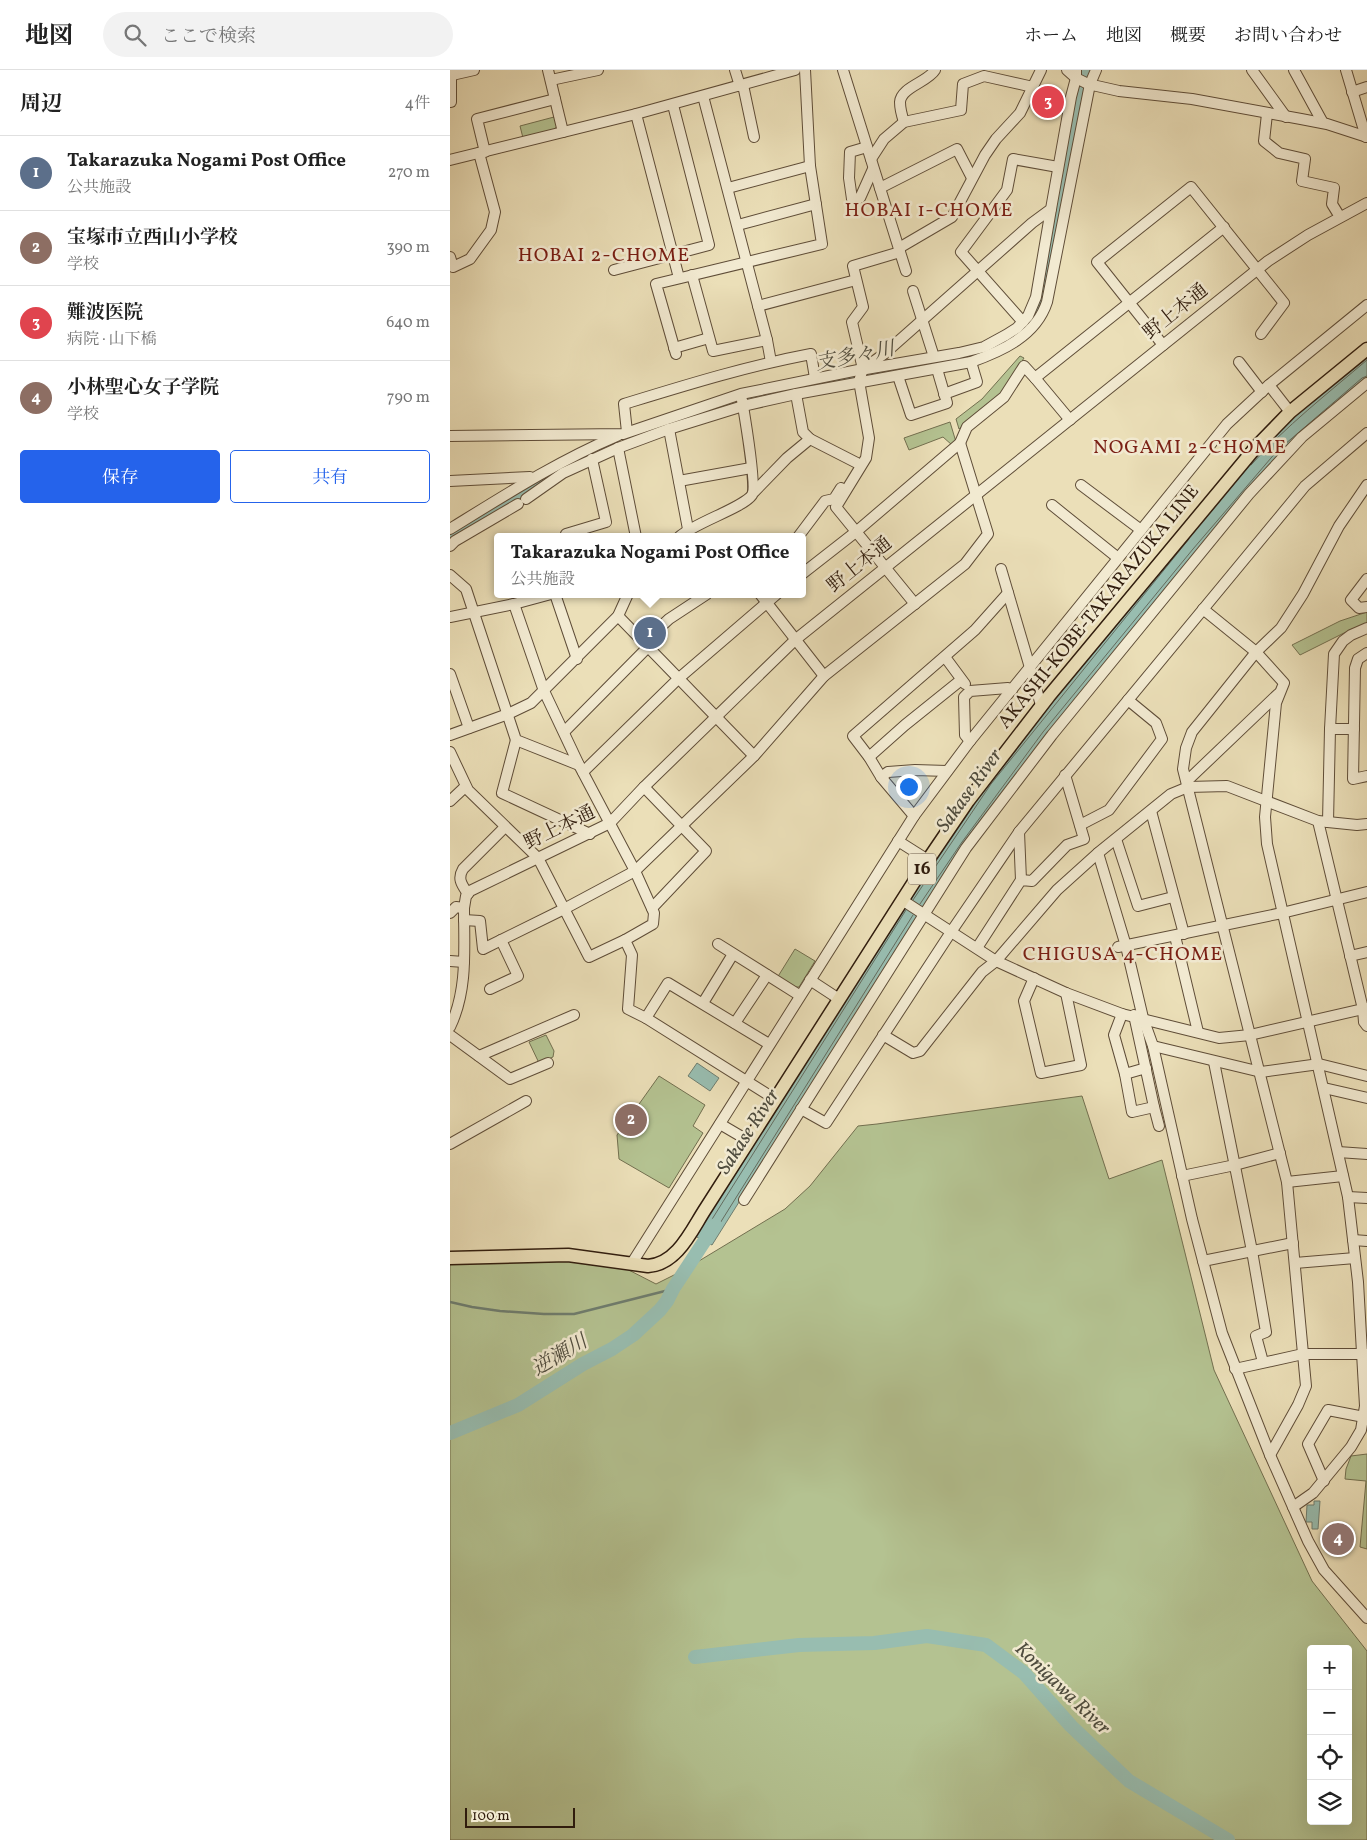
<!DOCTYPE html>
<html lang="ja">
<head>
<meta charset="utf-8">
<style>
	body { margin:0; font-family:Vollkorn,"Noto Serif JP",serif; background:#f2f2f2; color:#222 }
	.controls { position:absolute; right:15px; bottom:15px; display:grid; overflow:hidden; border-radius:5px; box-shadow:0 5px 20px #0002 }
	.controls button { width:45px; height:45px; display:grid; place-items:center; padding:0; border:0; border-bottom:1px solid #e0e0e0; background:#fff; color:#222; font:25px sans-serif }
	.scale { position:absolute; left:15px; bottom:12px; width:110px; box-sizing:border-box; padding-left:5px; border:2px solid #301c0d; border-top:0; font-size:14px; line-height:18px; white-space:nowrap; color:#301c0d; -webkit-text-stroke:4px #f2ead1; paint-order:stroke }
	.you { position:absolute; left:458px; top:716px; width:18px; height:18px; margin:-12px; border:4px solid #fff; border-radius:50%; background:#1a73e8; box-shadow:0 0 0 8px #1a73e833 }
	.badge { display:grid; place-items:center; width:32px; height:32px; border-radius:50%; background:#2563eb; color:#fff; font-size:16px; font-weight:700 }
	.pin { position:absolute; translate:-50% -50%; border:2px solid #fff; box-shadow:0 1px 5px #0006 }
	.popup { position:absolute; left:44px; top:463px; width:312px; height:65px; box-sizing:border-box; display:grid; place-content:center; border-radius:5px; background:#fff; filter:drop-shadow(0 1px 4px #0005); font-size:16px; white-space:nowrap; color:#767676 }
	.popup b { font-size:19px; color:#222 }
	.popup::after { content:''; position:absolute; left:50%; top:100%; margin-left:-10px; border:10px solid transparent; border-top-color:#fff }
	.list { margin:0; padding:0; list-style:none }
	h2 { display:flex; justify-content:space-between; align-items:center; height:65px; margin:0; padding:0 20px; font-size:21px }
	h2 small { font-size:16px; font-weight:400; color:#767676 }
	.list li { display:grid; grid-template-columns:32px 1fr auto; gap:15px; align-items:center; box-sizing:border-box; height:75px; padding:0 20px; border-top:1px solid #e0e0e0 }
	.list b { display:block; font-size:19px; white-space:nowrap }
	.list p { margin:0; font-size:16px; white-space:nowrap; color:#767676 }
	.list em { font-size:16px; font-style:normal; color:#767676 }
	.actions { display:flex; gap:10px; padding:15px 20px }
	.actions a { flex:1; padding:11px 0; border:1px solid #2563eb; border-radius:5px; text-align:center; font-size:18px; color:#2563eb }
	.actions .main { background:#2563eb; color:#fff }
	.icon { flex:none; width:28px; height:28px; fill:none; stroke:currentColor; stroke-width:2; stroke-linecap:round; stroke-linejoin:round }
	.map { position:relative; flex:none; width:917px; height:1770px; overflow:hidden }
	header { display:flex; align-items:center; gap:30px; box-sizing:border-box; height:70px; padding:0 25px; background:#fff; border-bottom:1px solid #e0e0e0 }
	header strong { font-size:24px }
	nav { display:flex; gap:28px; margin-inline-start:auto; font-size:18px }
	.search { width:350px; height:45px; background:#f2f2f2; display:flex; align-items:center; gap:12px; box-sizing:border-box; padding:0 18px; border-radius:28px; color:#767676; font-size:19px }
	main { display:flex }
	aside { flex:1; background:#fff }
	.map>svg:first-child { display:block }
	.green { fill:#b4c291; stroke:#726f4f; fill-rule:evenodd }
	.water { fill:#98bdb0; stroke:#6e7d6f }
	.lines { fill:none; stroke-linecap:round; stroke-linejoin:round }
	.shore { stroke:#646c5e; stroke-width:1 }
	.stream { stroke:#6e7d6f; stroke-width:2.5 }
	.river { stroke:#98bdb0; stroke-width:14 }
	.minor-casing { stroke:#5f4d38; stroke-width:12 }
	.major-casing { stroke:#301c0d; stroke-width:15 }
	.minor { stroke:#f2ead1; stroke-width:10 }
	.major { stroke:#ebdfb8; stroke-width:12 }
	.labels { text-anchor:middle; dominant-baseline:central; stroke-width:5; stroke-linejoin:round; paint-order:stroke }
	.shield { fill:#f2ead1; stroke:#6a5a48; stroke-width:1 }
	.shield-label { font-size:18px; font-weight:bold; fill:#301c0d }
	.street-label { font-size:19px; fill:#301c0d; stroke:#f2ead1 }
	.neighbourhood-label { font-size:20px; letter-spacing:1px; fill:#7a1f14; stroke:#f2ead1 }
	.water-label { font-size:20px; font-style:italic; fill:#4f4c3e; stroke:#f2ead1 }
</style>
</head>
<body>
<header>
<strong>地図</strong>
<div class="search"><svg class="icon" aria-label="search" viewBox="0 0 24 24"><circle cx="10" cy="10" r="6"/><path d="M15 15l6 6"/></svg>ここで検索</div>
<nav><a>ホーム</a><a>地図</a><a>概要</a><a>お問い合わせ</a></nav>
</header>
<main>
<aside>
<h2>周辺<small>4件</small></h2>
<ul class="list">
<li><span class="badge" style="background:#5c6f8a">1</span><div><b>Takarazuka Nogami Post Office</b><p>公共施設</p></div><em>270 m</em></li>
<li><span class="badge" style="background:#8d6e63">2</span><div><b>宝塚市立西山小学校</b><p>学校</p></div><em>390 m</em></li>
<li><span class="badge" style="background:#e0444e">3</span><div><b>難波医院</b><p>病院 · 山下橋</p></div><em>640 m</em></li>
<li><span class="badge" style="background:#8d6e63">4</span><div><b>小林聖心女子学院</b><p>学校</p></div><em>790 m</em></li>
</ul>
<div class="actions"><a class="main">保存</a><a>共有</a></div>
</aside>
<div class="map">
<svg width="917" height="1770" viewBox="0 0 917 1770">
	<rect width="100%" height="100%" fill="#ebdfb8"/>
	<filter id="stains"><feTurbulence type="fractalNoise" baseFrequency=".004" numOctaves="4"/><feColorMatrix values="0 0 0 0 .2 0 0 0 0 .09 0 0 0 0 .02 0 0 0 .5 -.17"/></filter>
	<radialGradient id="worn" r=".72"><stop offset=".6" stop-color="#630" stop-opacity="0"/><stop offset="1" stop-color="#630" stop-opacity=".3"/></radialGradient>
	<!-- green -->
	<g class="green">
		<path d="M104 47 107 56 104 60 73 68 70 56Z"/>
		<path d="M570 286 574 288 550 326 509 359 506 349 532 329Z"/>
		<path d="M500 352 506 372 502 375 493 367 459 380 454 368Z"/>
		<path d="M917 542V554L902 559 850 585 842 575 890 551Z"/>
		<path d="M345 879 365 891 349 917H344L327 908Z"/>
		<path d="M96 965 104 981 103 987 89 993 79 972Z"/>
		<path d="M209 1006 255 1035 243 1056 253 1063 219 1118 169 1089 167 1065Z"/>
		<path d="M632 1026 659 1109 712 1090 764 1300 862 1511 917 1581V1770H0V1191L103 1188 169 1195 206 1214 234 1200 335 1139 360 1116 408 1056 427 1054ZM861 1579H898V1751H861Z"/>
		<path d="M917 1384V1479L910 1477 916 1411 895 1409 896 1399 901 1386Z"/>
	</g>
	<!-- water -->
	<g class="water">
		<path d="M917 283V310L861 356 747 483 474 838 262 1175 245 1166 355 991 537 711 817 369Z"/>
		<path d="M247 993 269 1008 260 1021 238 1006Z"/>
		<path d="M864 1431H870L868 1459H862V1452H856L857 1435H864Z"/>
		<path d="M876 1458 903 1460 901 1475 874 1472Z"/>
	</g>
	<g class="lines">
		<!-- shore -->
		<g class="shore">
			<path d="M801 395C836 356 877 324 917 290"/>
			<path d="M463 830 541 714 739 469"/>
			<path d="M470 834 512 772 593 662 743 479 827 381 912 308 917 306"/>
			<path d="M456 840 254 1162V1165L259 1168 262 1166 463 845"/>
		</g>
		<!-- stream -->
		<path class="stream" d="M0 1232 22 1237 50 1241 94 1244H124L223 1219"/>
		<!-- river -->
		<g class="river">
			<path d="M574 259 584 248 592 225 617 90 633 16 640 0"/>
			<path d="M233 349 301 328 493 292 537 282 546 278"/>
			<path d="M0 469 101 405 119 397"/>
			<path d="M0 1363 68 1335 133 1294 162 1279 183 1265 210 1240 217 1231 223 1219 265 1155"/>
			<path d="M245 1587 349 1575 424 1573 477 1566 536 1575 574 1603 621 1656 679 1711 778 1770"/>
		</g>
		<!-- minor casing -->
		<g class="minor-casing">
			<g id="minor">
				<path d="M98 0 113 62"/>
				<path d="M285 0 290 16"/>
				<path d="M393 0 450 182 403 196 413 237 402 252 413 299 409 311 419 368 416 388 386 437 465 534"/>
				<path d="M617 0 626 8 638 14 669 21 742 29 851 49 877 54 917 67"/>
				<path d="M802 0 836 47"/>
				<path d="M844 0 873 53"/>
				<path d="M896 0 916 67"/>
				<path d="M2 5 24 0"/>
				<path d="M101 10 148 0"/>
				<path d="M293 15 304 67"/>
				<path d="M902 22 917 17"/>
				<path d="M253 26 317 270 321 292"/>
				<path d="M1 32V0"/>
				<path d="M186 44 229 208"/>
				<path d="M817 44 814 71 829 83 855 89 852 111 884 118 882 134 890 147"/>
				<path d="M454 52C452 46 450 38 450 32 451 17 478 12 485 0"/>
				<path d="M417 77 400 82 399 108 402 129 410 128 423 99"/>
				<path d="M35 82 27 49 105 29"/>
				<path d="M421 89 434 69 454 52 511 40 513 14 534 6 583 17"/>
				<path d="M0 90 186 44 345 0"/>
				<path d="M278 118 360 96"/>
				<path d="M430 118 507 79 522 108"/>
				<path d="M288 155 366 134"/>
				<path d="M449 178 502 147 535 85 546 69 570 43 591 0"/>
				<path d="M450 182 456 201"/>
				<path d="M0 187 3 197 20 189 41 160 45 142 29 83"/>
				<path d="M164 200 259 175 223 35"/>
				<path d="M242 205 263 281 317 270"/>
				<path d="M463 221 484 287"/>
				<path d="M308 236 406 210"/>
				<path d="M573 252 511 182 557 120 563 89 608 97"/>
				<path d="M713 275 647 192 741 117 834 233 811 264"/>
				<path d="M224 278 259 268"/>
				<path d="M226 284 206 214 372 174 360 96 355 0"/>
				<path d="M789 292 812 322"/>
				<path d="M416 299 509 283 534 277 556 265 567 258 578 246 586 227 601 139"/>
				<path d="M448 306 461 345 497 333 487 299"/>
				<path d="M585 308 620 350"/>
				<path d="M819 315 840 342"/>
				<path d="M346 324 353 362 360 369 407 393"/>
				<path d="M494 324 527 312 521 292"/>
				<path d="M219 359 238 459"/>
				<path d="M177 362 174 334C236 315 297 296 361 284L365 308"/>
				<path d="M0 366 173 364 291 324 413 299 434 284 582 153 601 139 621 27 626 8V0"/>
				<path d="M168 378 186 467"/>
				<path d="M0 411 80 407"/>
				<path d="M229 411 301 398"/>
				<path d="M631 415 691 460"/>
				<path d="M304 422 337 388 360 369"/>
				<path d="M76 429 113 403 168 378 219 359 293 336 346 324 521 292C552 281 586 266 597 232L640 14 646 0"/>
				<path d="M602 435 668 488"/>
				<path d="M0 459C55 425 108 391 167 366"/>
				<path d="M117 467 116 464 156 452 142 389"/>
				<path d="M229 467C246 452 293 438 302 425 307 418 294 342 292 330"/>
				<path d="M348 467 375 431 384 429 391 418"/>
				<path d="M0 476 5 471 68 434"/>
				<path d="M551 499 591 635"/>
				<path d="M352 504 407 461 510 373 517 357 554 327 574 296 585 308 774 157"/>
				<path d="M0 505 16 519 66 670 129 695"/>
				<path d="M917 509 901 530 909 538 917 537"/>
				<path d="M105 524 127 589"/>
				<path d="M310 524 374 606"/>
				<path d="M64 534 94 621 129 695 185 801 204 843 203 854 175 870 182 885 178 939 196 948 325 1029"/>
				<path d="M753 539 806 582 834 613 826 633 815 747 817 774 898 1127 908 1212 915 1336 911 1360 901 1377 863 1423 843 1437"/>
				<path d="M168 546 304 686"/>
				<path d="M0 547 64 534 101 524"/>
				<path d="M194 572 219 549 257 524"/>
				<path d="M917 583 908 589 905 598 903 709 917 706"/>
				<path d="M495 587 515 614"/>
				<path d="M0 604 19 658"/>
				<path d="M880 659H904"/>
				<path d="M114 662 198 577"/>
				<path d="M0 665 58 644 81 633 168 546 178 524"/>
				<path d="M66 670 52 723 140 764"/>
				<path d="M520 671 515 665 514 627 520 621 558 618 562 620"/>
				<path d="M0 682 18 720 88 788 139 887 175 870"/>
				<path d="M419 687 455 655 511 610"/>
				<path d="M133 702 228 609 327 524"/>
				<path d="M431 707 438 702 465 700 497 701"/>
				<path d="M737 711 828 624"/>
				<path d="M194 717 256 781 202 838"/>
				<path d="M0 731 15 717"/>
				<path d="M701 741 734 864"/>
				<path d="M464 746 431 707 419 687 403 666 525 560 558 523"/>
				<path d="M868 751 913 939 914 952 917 956"/>
				<path d="M878 752 880 659 884 584 893 571 901 565 917 558"/>
				<path d="M630 755 659 740 712 669 706 653 678 630"/>
				<path d="M569 762 571 810"/>
				<path d="M666 769 688 836 723 827"/>
				<path d="M448 771 478 790"/>
				<path d="M648 783 676 876 693 948 703 976 742 1149 772 1263 820 1385 858 1471 874 1500 917 1548"/>
				<path d="M18 824C12 815 7 809 13 799L55 757"/>
				<path d="M452 830 546 891 616 923 672 944 769 968 800 965 917 938"/>
				<path d="M0 843 6 837 14 838"/>
				<path d="M14 850 30 851 33 879 114 839 185 801 304 686 374 606 515 494 538 464 510 373"/>
				<path d="M725 866 748 962"/>
				<path d="M268 874 349 925"/>
				<path d="M668 877 832 843 917 822"/>
				<path d="M527 878 571 810 582 811 617 775 634 769 615 705"/>
				<path d="M900 886 917 882"/>
				<path d="M0 891 14 892"/>
				<path d="M584 908 574 931 591 1003 631 995 616 923"/>
				<path d="M360 910 389 929"/>
				<path d="M40 919 68 906 51 870"/>
				<path d="M253 933 283 884"/>
				<path d="M672 944 664 965 675 1004 696 998"/>
				<path d="M196 948 218 913 319 974"/>
				<path d="M285 953 317 905"/>
				<path d="M0 957C18 920 14 878 14 838L16 826 20 821 160 753 194 717 345 570 818 191 858 165 917 133"/>
				<path d="M0 965 60 1009 98 993"/>
				<path d="M433 965 463 983 470 981 532 902 546 891 607 820 648 783 721 724 738 717 777 716 868 751 907 755 917 754"/>
				<path d="M703 976 811 1002 869 994 917 1006"/>
				<path d="M29 986 124 945"/>
				<path d="M764 992 802 1181 816 1262 806 1266 813 1292"/>
				<path d="M675 1004 682 1042 704 1037 684 945"/>
				<path d="M874 1018 917 1028"/>
				<path d="M704 1037 709 1056"/>
				<path d="M351 1039 376 1053 501 862 569 762 855 416 917 363"/>
				<path d="M270 1054 299 1071"/>
				<path d="M0 1074 76 1031"/>
				<path d="M888 1082 917 1084"/>
				<path d="M732 1106 785 1095 830 1083"/>
				<path d="M837 1112 893 1106"/>
				<path d="M898 1127 917 1128"/>
				<path d="M294 1130 516 778 602 665 799 424 852 367 917 313"/>
				<path d="M903 1170 917 1171"/>
				<path d="M753 1191 843 1173"/>
				<path d="M182 1193 464 746 520 671 777 354 819 315 917 235"/>
				<path d="M845 1193 905 1188"/>
				<path d="M785 1299 853 1284H917"/>
				<path d="M820 1385 848 1335 856 1316 837 1112 733 699 736 678 742 662 806 582 831 558 853 524 889 456 917 415"/>
				<path d="M874 1411 858 1374 878 1340 914 1347"/>
			</g>
		</g>
		<!-- major casing -->
		<g class="major-casing">
			<path id="major" d="M0 1188 118 1185 198 1196C228 1194 242 1159 256 1138L478 790 518 731 599 626 806 377 840 342 917 279"/>
		</g>
		<!-- minor -->
		<use href="#minor" class="minor"/>
		<!-- major -->
		<use href="#major" class="major"/>
	</g>
	<g class="labels">
		<!-- shield labels -->
		<rect class="shield" x="458" y="783.5" width="28" height="31" rx="4"/>
		<g class="shield-label">
			<text x="472" y="799">16</text>
		</g>
		<!-- street labels -->
		<g class="street-label">
			<text transform="translate(726 242) rotate(-39)">野上本通</text>
			<text transform="translate(410 495) rotate(-39)">野上本通</text>
			<text transform="translate(649 537) rotate(-51)">AKASHI-KOBE-TAKARAZUKA LINE</text>
			<text transform="translate(110 758) rotate(-26)">野上本通</text>
		</g>
		<!-- neighbourhood labels -->
		<g class="neighbourhood-label">
			<text x="479" y="141">HOBAI 1-CHOME</text>
			<text x="154" y="186">HOBAI 2-CHOME</text>
			<text x="740" y="378">NOGAMI 2-CHOME</text>
			<text x="673" y="885">CHIGUSA 4-CHOME</text>
		</g>
		<!-- water labels -->
		<g class="water-label">
			<text transform="translate(405 287) rotate(-11)">支多々川</text>
			<text transform="translate(520 721) rotate(-54)">Sakase River</text>
			<text transform="translate(299 1062) rotate(-57)">Sakase River</text>
			<text transform="translate(110 1286) rotate(-31)">逆瀬川</text>
			<text transform="translate(612 1619) rotate(44)">Konigawa River</text>
		</g>
	</g>
	<rect width="100%" height="100%" filter="url(#stains)"/>
	<rect width="100%" height="100%" fill="url(#worn)"/>
</svg>
<div class="controls">
<button>+</button>
<button>−</button>
<button><svg class="icon" aria-label="locate" viewBox="0 0 24 24"><circle cx="12" cy="12" r="6"/><path d="M12 2v4M12 18v4M2 12h4M18 12h4"/></svg></button>
<button><svg class="icon" aria-label="layers" viewBox="0 0 24 24"><path d="M12 4l9 5-9 5-9-5zM3 14l9 5 9-5"/></svg></button>
</div>
<div class="scale">100 m</div>
<div class="you"></div>
<div class="pin badge" style="left:200px;top:563px;background:#5c6f8a">1</div>
<div class="popup"><b>Takarazuka Nogami Post Office</b>公共施設</div>
<div class="pin badge" style="left:181px;top:1050px;background:#8d6e63">2</div>
<div class="pin badge" style="left:598px;top:32px;background:#e0444e">3</div>
<div class="pin badge" style="left:888px;top:1469px;background:#8d6e63">4</div>
</div>
</main>
</body>
</html>
